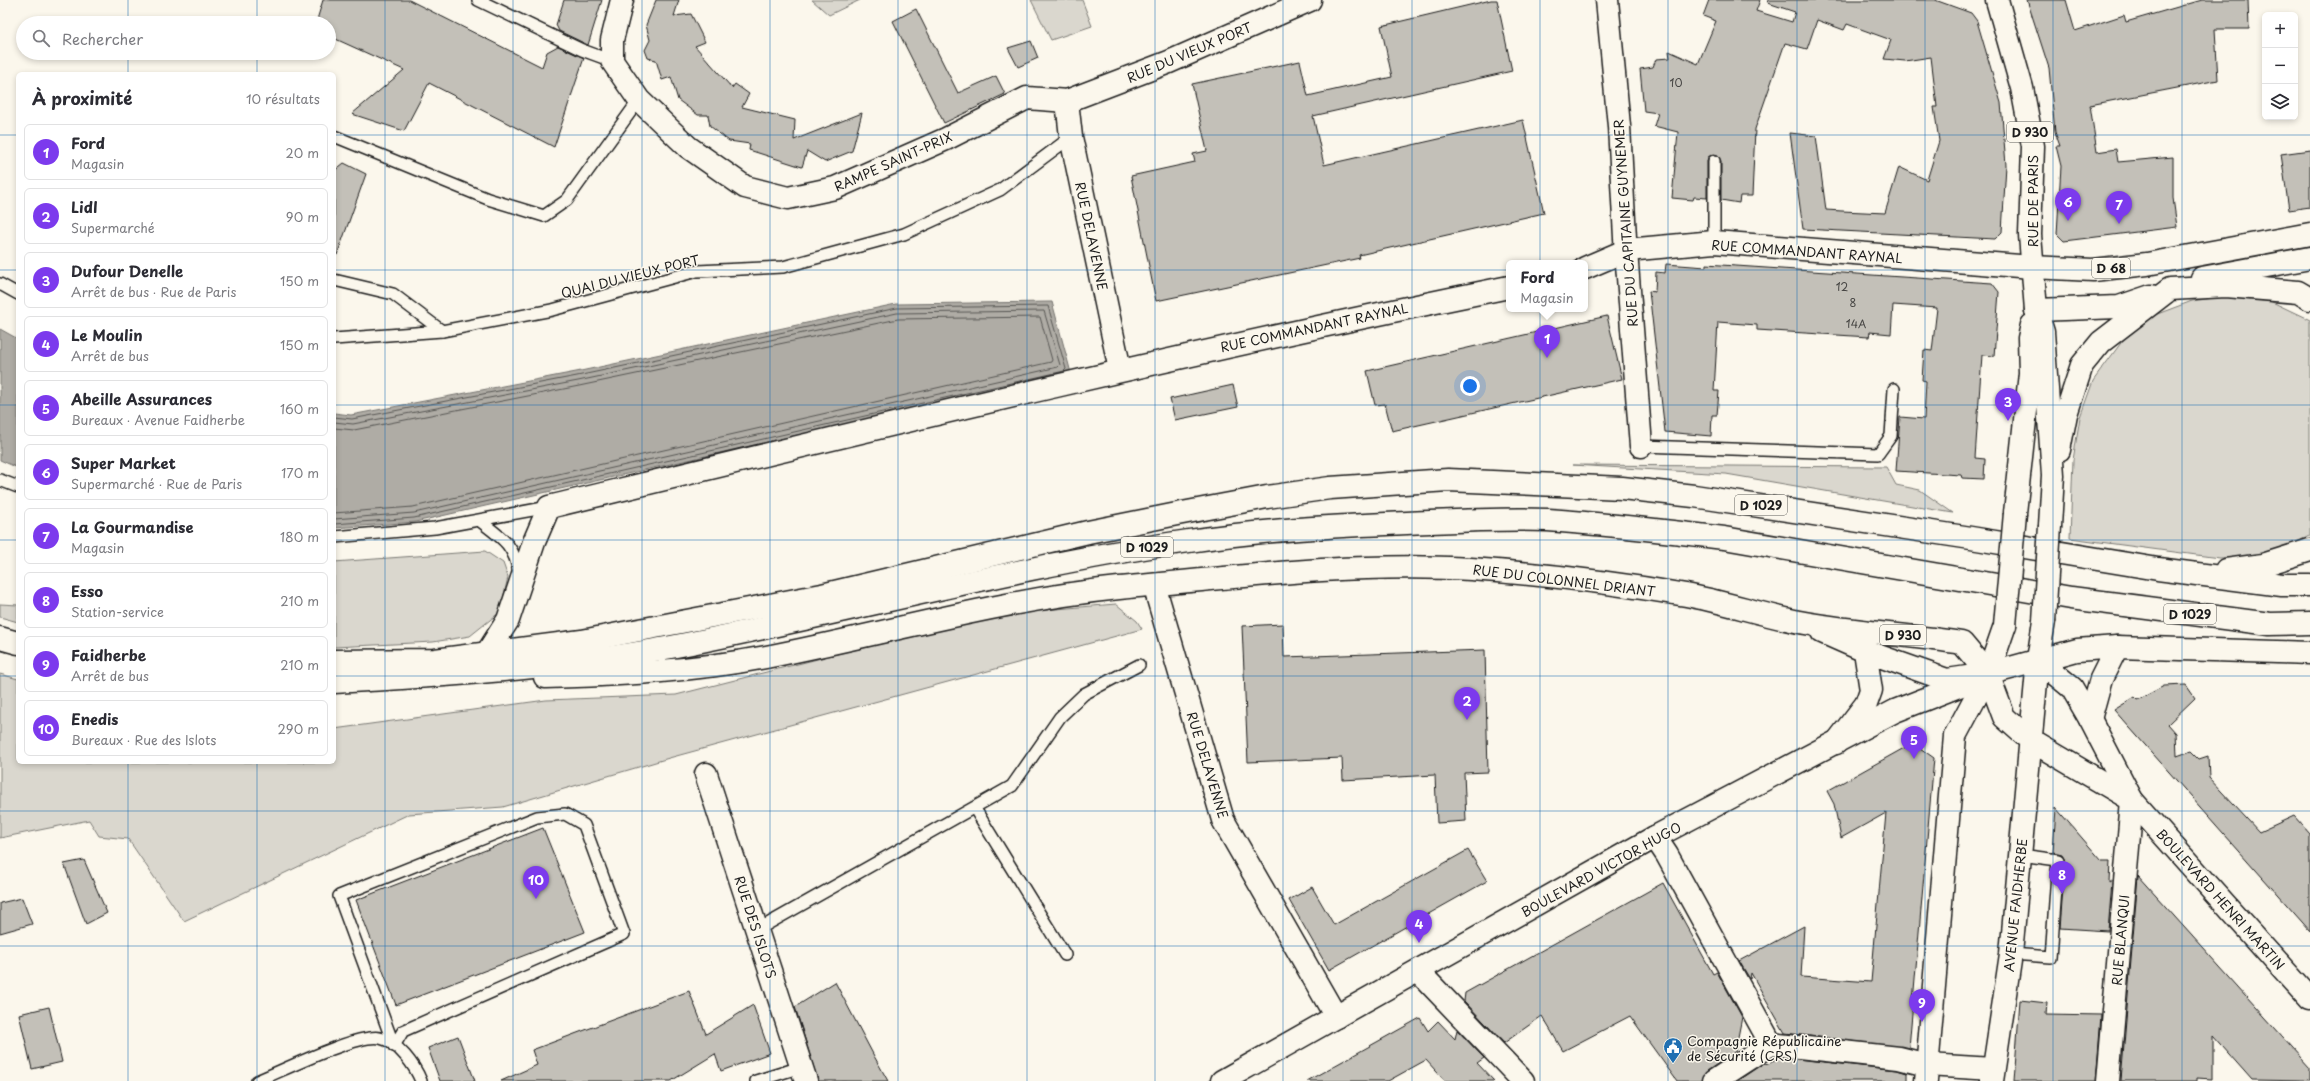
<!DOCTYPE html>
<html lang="fr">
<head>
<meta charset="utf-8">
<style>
	body { margin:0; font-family:"Playpen Sans",sans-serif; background:#f2f2f3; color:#2b2b33 }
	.controls { position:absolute; right:12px; top:12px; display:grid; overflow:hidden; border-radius:6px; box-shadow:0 2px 6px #0003 }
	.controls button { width:36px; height:36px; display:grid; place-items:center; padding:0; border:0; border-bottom:1px solid #e1e1e2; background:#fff; color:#2b2b33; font:20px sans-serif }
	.you { position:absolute; left:1470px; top:386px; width:14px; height:14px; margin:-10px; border:3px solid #fff; border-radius:50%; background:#1a73e8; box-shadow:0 0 0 6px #1a73e833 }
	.badge { display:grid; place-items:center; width:26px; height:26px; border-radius:50%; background:#7c3aed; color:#fff; font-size:13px; font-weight:700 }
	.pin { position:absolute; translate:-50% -33px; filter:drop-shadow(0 1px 2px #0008) }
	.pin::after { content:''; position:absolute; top:21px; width:14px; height:12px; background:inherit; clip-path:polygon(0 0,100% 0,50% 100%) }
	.popup { position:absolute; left:1506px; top:260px; width:82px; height:52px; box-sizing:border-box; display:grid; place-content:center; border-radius:6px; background:#fff; filter:drop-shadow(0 1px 3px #0005); font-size:13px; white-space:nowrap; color:#7c7c81 }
	.popup b { font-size:15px; color:#2b2b33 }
	.popup::after { content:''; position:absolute; left:50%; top:100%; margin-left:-8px; border:8px solid transparent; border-top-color:#fff }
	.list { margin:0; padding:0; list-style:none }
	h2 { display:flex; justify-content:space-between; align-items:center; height:52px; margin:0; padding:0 16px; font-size:17px }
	h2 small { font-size:13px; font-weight:400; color:#7c7c81 }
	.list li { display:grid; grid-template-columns:26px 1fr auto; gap:12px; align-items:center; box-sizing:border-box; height:56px; margin:0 8px 8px; padding:0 8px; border:1px solid #e1e1e2; border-radius:6px }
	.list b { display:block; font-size:15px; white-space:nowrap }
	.list p { margin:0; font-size:13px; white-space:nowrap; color:#7c7c81 }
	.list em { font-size:13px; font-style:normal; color:#7c7c81 }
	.icon { flex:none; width:22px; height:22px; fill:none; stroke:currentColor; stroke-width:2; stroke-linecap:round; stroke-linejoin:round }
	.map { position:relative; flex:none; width:2310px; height:1081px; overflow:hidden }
	.search { position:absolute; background:#fff; box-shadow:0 2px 6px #0003; left:16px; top:16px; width:320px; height:44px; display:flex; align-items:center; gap:10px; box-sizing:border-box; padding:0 14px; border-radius:22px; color:#7c7c81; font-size:15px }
	.panel { position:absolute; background:#fff; box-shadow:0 2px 6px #0003; left:16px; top:72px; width:320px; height:692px; border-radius:6px }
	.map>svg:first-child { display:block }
	.green { fill:#dad7ce; stroke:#7b7a75 }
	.water { fill:#afaca5; stroke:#74726e }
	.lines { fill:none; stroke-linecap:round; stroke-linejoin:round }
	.shore { stroke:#575653; stroke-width:1 }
	.building { fill:#c3c0b8; stroke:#1c1c1c }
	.service-casing { stroke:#1c1c1c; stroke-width:14 }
	.minor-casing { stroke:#1c1c1c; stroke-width:25 }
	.tertiary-casing { stroke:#1c1c1c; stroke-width:25 }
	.secondary-casing { stroke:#1c1c1c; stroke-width:25 }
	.primary-casing { stroke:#1c1c1c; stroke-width:25 }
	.service { stroke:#fbf7ec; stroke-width:11 }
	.minor { stroke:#fbf7ec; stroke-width:22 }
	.tertiary { stroke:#fbf7ec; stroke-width:22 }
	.secondary { stroke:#fbf7ec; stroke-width:22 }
	.primary { stroke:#fbf7ec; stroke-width:22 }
	.primary-bridge-casing { stroke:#1c1c1c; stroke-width:25; stroke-linecap:butt }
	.primary-bridge { stroke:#fbf7ec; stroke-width:22 }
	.grid { fill:none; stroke:#1f6fb2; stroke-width:1; stroke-opacity:0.55 }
	.labels { text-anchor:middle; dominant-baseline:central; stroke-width:3; stroke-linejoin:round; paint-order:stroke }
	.number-label { font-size:11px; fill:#464543 }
	.shield { fill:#fbf7ec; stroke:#5f5e5a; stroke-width:1 }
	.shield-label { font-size:12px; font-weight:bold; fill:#1c1c1c }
	.street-label { font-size:13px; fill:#1c1c1c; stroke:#fbf7ec }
	.poi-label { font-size:13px; fill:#1c1c1c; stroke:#fbf7ec; text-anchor:start }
</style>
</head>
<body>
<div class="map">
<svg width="2310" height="1081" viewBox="0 0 2310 1081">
	<rect width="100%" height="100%" fill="#fbf7ec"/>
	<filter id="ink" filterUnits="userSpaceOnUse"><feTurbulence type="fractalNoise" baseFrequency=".025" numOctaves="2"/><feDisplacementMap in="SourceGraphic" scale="8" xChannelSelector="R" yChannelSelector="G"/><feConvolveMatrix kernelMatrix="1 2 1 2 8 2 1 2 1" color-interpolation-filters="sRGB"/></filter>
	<g filter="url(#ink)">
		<!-- green -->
		<g class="green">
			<path d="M812 0H860L829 15Z"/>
			<path d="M1031 0H1082L1092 26 1051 40Z"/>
			<path d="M2234 295 2270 301 2310 320V535L2288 547 2247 557 2219 558 2070 538 2073 460 2080 417 2093 381 2126 336 2152 316 2192 301Z"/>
			<path d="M1572 465 1886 467 1896 485 1920 490 1953 513 1726 474Z"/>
			<path d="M485 551 503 563 508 577 500 612 470 636 433 642 334 647V562Z"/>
			<path d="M0 604 18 605V622L0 617Z"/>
			<path d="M1116 604 1137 621 1142 629 669 758 503 807 409 814 184 921 128 839 99 836 89 820 0 838V674L18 679V762H334V729L546 700 676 695 845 652 1021 612Z"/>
		</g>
		<!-- water -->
		<g class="water">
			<path d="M1052 302 1071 373 415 522 334 528V413L351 415 576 372 896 304Z"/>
			<path d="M0 329 18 339V468L0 460Z"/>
		</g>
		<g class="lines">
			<!-- shore -->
			<g class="shore">
				<path d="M334 417 352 419 577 376 897 308 1048 306 1066 369 1064 371 414 518 334 524"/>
				<path d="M334 422 353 424 578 381 897 313 1044 311 1060 365 1058 367 414 513 334 519"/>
				<path d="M334 428 354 430 579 386 898 319 1040 317 1052 360 1051 362 413 507 334 513"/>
			</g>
		</g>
		<!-- building -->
		<g class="building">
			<path d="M323 0H409L542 67 547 52 558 46 584 58 554 147 429 83 404 131 352 114 404 70 329 36V23H316Z"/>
			<path d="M564 0H602L588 45 559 31 556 25Z"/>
			<path d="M656 0H679L674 16 691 14 705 42 695 46 732 88 735 84 749 94 742 107 795 120 794 140 862 113 852 151 825 162 807 151 802 167 749 150 750 144 729 141 710 126 708 115H698L678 100 671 77 662 80 656 60 648 58 645 50 650 40 646 25Z"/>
			<path d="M1491 0H1497L1512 71 1313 116 1324 165 1523 120 1544 213 1359 255 1360 258 1156 301 1131 176 1195 162 1193 154 1207 151 1192 84 1300 61 1308 96 1392 77 1381 26Z"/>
			<path d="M1709 0H1760L1756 11 1792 22 1795 12 1768 3 1769 0H1935L1971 13 1977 21 2001 103 2006 165 2002 232 1995 239 1803 229 1790 133 1816 136 1826 210 1842 211 1885 213 1899 167 1927 180 1939 141 1934 107H1937L1931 57 1905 61 1884 59 1891 40 1847 24 1844 30 1817 20 1807 49 1785 43 1755 129 1752 196H1740L1739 203 1721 200V161L1718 155 1714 154 1708 157 1707 161V198L1694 197 1693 200 1672 198 1678 132 1654 126 1658 113 1644 111 1640 69 1653 67 1656 59 1670 58 1669 51 1698 64 1716 21 1703 16Z"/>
			<path d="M2027 0H2066L2075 31 2124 15 2126 22 2202 0H2248L2249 29H2215L2218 80 2090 105 2097 152 2116 149 2118 162 2173 157V198L2177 227 2064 241 2057 234 2061 166 2056 146H2060L2055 132 2049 68Z"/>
			<path d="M916 9 958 93 996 76 1005 94 944 123 893 21Z"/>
			<path d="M1031 41 1038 58 1018 67 1008 48Z"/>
			<path d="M2310 150V207L2289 210 2281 154Z"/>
			<path d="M344 163 366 174 337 255 334 254V171Z"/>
			<path d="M1666 264 1706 267V264L1992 283 1999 292 1994 356 1982 355 1975 458 1985 459 1984 479 1962 478 1961 475 1896 471 1900 417 1924 419 1926 381 1922 380 1924 350 1932 351 1937 308 1893 305 1891 334 1870 332 1869 337 1757 330V325L1718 322 1714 391H1719L1717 415H1712L1711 436 1665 432 1649 291 1655 292 1656 272 1665 273Z"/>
			<path d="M1607 316 1622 379 1392 431 1385 404 1375 405 1367 371Z"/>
			<path d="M1233 385 1238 407 1175 420 1170 399Z"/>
			<path d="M1283 624 1284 657 1485 650 1488 772 1464 773 1466 821 1437 823 1435 775 1343 780 1342 758 1248 762 1242 626Z"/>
			<path d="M2186 685 2195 698 2168 724 2176 733 2177 756 2191 751 2199 759 2208 756 2209 778 2259 832 2294 816 2310 834V931L2114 710 2135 697 2138 700 2164 686Z"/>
			<path d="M1913 743 1934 758 1909 1048 1785 1033 1751 973 1750 979 1739 961 1804 926 1801 977 1871 982 1886 813 1841 838 1834 804 1827 791Z"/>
			<path d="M2056 808 2102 861H2110L2109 883 2112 881 2108 931 2060 928 2065 860 2062 854 2053 852Z"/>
			<path d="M543 828 585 932 396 1005 356 900Z"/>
			<path d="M1468 850 1487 881 1329 970 1289 900 1312 887 1334 925Z"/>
			<path d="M84 860 107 913 86 924 64 864Z"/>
			<path d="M2138 876 2310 1067V1081L2252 1080 2213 1036V1079L2197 1078V1081H2121Z"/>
			<path d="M1663 883 1713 974 1717 972 1742 1017 1735 1052 1707 1071 1702 1081H1677L1630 1016 1563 1051 1542 1016 1504 1043 1464 1001 1465 993Z"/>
			<path d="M22 898 32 924 0 933V903Z"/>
			<path d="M835 982 874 1056 888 1081H818L795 1007Z"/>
			<path d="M689 991 706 1034 753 1005 770 1053 721 1071 715 1054 671 1081H501L537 1065 532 1050Z"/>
			<path d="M2020 1000 2047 1003 2046 1014 2101 1015 2096 1081H2014Z"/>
			<path d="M49 1007 62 1062 32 1069 19 1014Z"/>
			<path d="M1420 1018 1428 1031 1438 1021 1455 1039 1457 1030 1484 1058 1477 1063 1494 1081H1445L1426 1060 1388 1081H1307Z"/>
			<path d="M458 1036 475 1081H440L428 1048Z"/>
			<path d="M1778 1057 1897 1070 1907 1073V1081H1737L1764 1063 1769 1064Z"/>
		</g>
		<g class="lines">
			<!-- service casing -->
			<g class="service-casing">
				<g id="service">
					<path d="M478 0 582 50 612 61"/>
					<path d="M334 136 488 199 544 216 567 200 639 100"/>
					<path d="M1714 161V242"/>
					<path d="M334 280 393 294 442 331"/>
					<path d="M0 284 18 294"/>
					<path d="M334 339 442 331 552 310 697 271 783 267 904 234 1000 190 1071 137"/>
					<path d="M1641 446 1878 454 1891 436 1894 389"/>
					<path d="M0 480 18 487"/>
					<path d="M480 521C501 537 515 545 519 574"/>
					<path d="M334 537 435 528 549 507"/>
					<path d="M975 809 1065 955"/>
					<path d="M565 814 584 825 624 934 403 1031 394 1046 339 896 537 817Z"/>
					<path d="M757 930 1012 786 1060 717 1084 694 1139 665"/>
					<path d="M2011 954 2051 957 2058 860 2020 855"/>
					<path d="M257 1081C282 1071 358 1033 380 1038 398 1042 415 1066 421 1081"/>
					<path d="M756 1081 801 1067"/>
				</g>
			</g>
			<!-- minor casing -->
			<g class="minor-casing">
				<g id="minor">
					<path d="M622 0 612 40V61L639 100 688 147 745 187 788 198 835 188 946 139 1027 98 1067 101 1169 62 1310 0"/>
					<path d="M1607 0 1619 126 1625 238 1641 446"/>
					<path d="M1067 101 1071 137 1120 370"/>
					<path d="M1585 268 1627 250 1714 242 2032 267"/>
					<path d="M1154 585 1223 820 1336 1017"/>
					<path d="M487 653 508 620 534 542 549 507C868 430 1187 352 1509 287"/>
					<path d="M2090 719 2101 679 2117 647"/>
					<path d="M706 774 806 1081"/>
					<path d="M1655 837 1667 855 1771 1044"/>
					<path d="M1418 971 1523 1081"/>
					<path d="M1714 1081 1771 1044 1899 1058 1927 1065 1993 1069"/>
					<path d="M2108 1081 2132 800"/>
				</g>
			</g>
			<!-- tertiary casing -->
			<g class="tertiary-casing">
				<g id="tertiary">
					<path d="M1926 1081 1955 736 1988 674"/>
					<path d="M1992 1081 2011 954 2038 660"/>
				</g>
			</g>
			<!-- secondary casing -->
			<g class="secondary-casing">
				<g id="secondary">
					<path d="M2038 660 2072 688 2090 719 2132 800 2310 999"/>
					<path d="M2030 740 2132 800"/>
					<path d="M1222 1081 1655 837 1895 711 1974 680"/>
				</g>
			</g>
			<!-- primary casing -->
			<g class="primary-casing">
				<g id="primary">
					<path d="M1997 0 2022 88 2033 146 2030 235 2036 310 2043 332 2053 475 2050 526"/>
					<path d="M2032 267 2093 270 2147 264 2310 234"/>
					<path d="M2202 278 2310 258"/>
					<path d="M2036 310 2119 307 2151 296"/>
					<path d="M2059 450 2066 414 2082 365 2101 342 2170 289 2226 286 2298 292 2310 299"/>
					<path d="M2015 513 2030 373 2029 338 2032 325"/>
					<path d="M2226 570 2263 565 2310 550"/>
					<path d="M1822 632 1865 651 1947 680 1988 674 2077 650 2117 647 2310 653"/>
					<path d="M0 638 18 643"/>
					<path d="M2038 660 2044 621"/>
					<path d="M334 661 435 660 582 641 822 595 1088 532 1177 514 1267 497 1330 488 1448 480 1622 488 1694 496 1971 538 2158 569 2282 585H2310"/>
					<path d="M1988 674 2005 625"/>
					<path d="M545 677C619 675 693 671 766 657 884 634 1000 600 1119 588 1236 577 1355 562 1471 569 1543 574 1615 583 1686 595 1726 602 1765 616 1805 623 1857 632 1910 635 1962 643L1988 674 2004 717 2030 740"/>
					<path d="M334 682C446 676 560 668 671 647 844 614 1014 566 1189 541 1261 530 1335 526 1407 523 1454 521 1502 518 1548 520 1607 524 1666 531 1724 538L2071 598 2270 624 2310 623"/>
					<path d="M1836 743 1866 704 1871 690 1865 651"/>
				</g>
			</g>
			<!-- service -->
			<use href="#service" class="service"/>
			<!-- minor -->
			<use href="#minor" class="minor"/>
			<!-- tertiary -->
			<use href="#tertiary" class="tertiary"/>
			<!-- secondary -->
			<use href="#secondary" class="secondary"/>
			<!-- primary -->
			<use href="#primary" class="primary"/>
			<!-- primary-bridge casing -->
			<g class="primary-bridge-casing">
				<g id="primary-bridge">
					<path d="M2044 621 2050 526"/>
					<path d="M2005 625 2015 513"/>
				</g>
			</g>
			<!-- primary-bridge -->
			<use href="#primary-bridge" class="primary-bridge"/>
		</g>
	</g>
	<!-- grid -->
	<path class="grid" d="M128 0V23M257 0V23M385 0V1081M513 0V1081M642 0V1081M770 0V1081M898 0V1081M1027 0V1081M1155 0V1081M1283 0V1081M1412 0V1081M1540 0V1081M1668 0V1081M1797 0V1081M1925 0V1081M2053 0V1081M2182 0V1081M128 53V74M257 53V74M0 135H18M334 135H2310M0 270H18M334 270H2310M0 405H18M334 405H2310M0 540H18M334 540H2310M0 676H18M334 676H2310M128 762V1081M257 762V1081M0 811H2310M0 946H2310"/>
	<!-- icons -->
	<defs>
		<g id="civic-pin" transform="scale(1)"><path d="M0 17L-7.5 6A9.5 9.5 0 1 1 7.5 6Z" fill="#1f6fb2" stroke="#fbf7ec"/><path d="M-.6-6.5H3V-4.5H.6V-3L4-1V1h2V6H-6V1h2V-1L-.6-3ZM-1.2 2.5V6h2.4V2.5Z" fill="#fff"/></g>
	</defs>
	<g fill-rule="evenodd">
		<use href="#civic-pin" x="1673" y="1047"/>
	</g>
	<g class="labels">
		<!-- number labels -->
		<g class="number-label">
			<text x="1676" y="82">10</text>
			<text x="1842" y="286">12</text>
			<text x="1853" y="302">8</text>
			<text x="1856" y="323">14A</text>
		</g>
		<!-- shield labels -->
		<g class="shield">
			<rect x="2007" y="122" width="46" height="20" rx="3"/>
			<rect x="2092" y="258" width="38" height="20" rx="3"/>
			<rect x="1735" y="495" width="52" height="20" rx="3"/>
			<rect x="1121" y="537" width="52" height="20" rx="3"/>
			<rect x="2164" y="604" width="52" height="20" rx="3"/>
			<rect x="1880" y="625" width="46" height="20" rx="3"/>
		</g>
		<g class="shield-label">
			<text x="2030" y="132">D 930</text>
			<text x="2111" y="268">D 68</text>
			<text x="1761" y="505">D 1029</text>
			<text x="1147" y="547">D 1029</text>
			<text x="2190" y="614">D 1029</text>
			<text x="1903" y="635">D 930</text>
		</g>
		<!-- street labels -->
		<g class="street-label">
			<text transform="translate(1189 52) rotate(-23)">RUE DU VIEUX PORT</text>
			<text transform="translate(893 161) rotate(-24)">RAMPE SAINT-PRIX</text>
			<text transform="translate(2032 201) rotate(-90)">RUE DE PARIS</text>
			<text transform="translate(1625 223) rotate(-94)">RUE DU CAPITAINE GUYNEMER</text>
			<text transform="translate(1092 236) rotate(78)">RUE DELAVENNE</text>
			<text transform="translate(1807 251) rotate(4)">RUE COMMANDANT RAYNAL</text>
			<text transform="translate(630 276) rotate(-14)">QUAI DU VIEUX PORT</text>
			<text transform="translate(1314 327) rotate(-12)">RUE COMMANDANT RAYNAL</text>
			<text transform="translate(1564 580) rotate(7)">RUE DU COLONNEL DRIANT</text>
			<text transform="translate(1208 765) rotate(73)">RUE DELAVENNE</text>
			<text transform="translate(1601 869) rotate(-29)">BOULEVARD VICTOR HUGO</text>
			<text transform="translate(2221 899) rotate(48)">BOULEVARD HENRI MARTIN</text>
			<text transform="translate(2015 905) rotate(-84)">AVENUE FAIDHERBE</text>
			<text transform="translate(756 927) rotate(72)">RUE DES ISLOTS</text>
			<text transform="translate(2120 940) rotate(-85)">RUE BLANQUI</text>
		</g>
		<!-- poi labels -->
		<g class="poi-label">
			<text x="1687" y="1040">Compagnie Républicaine<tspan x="1687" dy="15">de Sécurité (CRS)</tspan></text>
		</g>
	</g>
</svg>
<div class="controls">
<button>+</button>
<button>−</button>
<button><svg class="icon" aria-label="layers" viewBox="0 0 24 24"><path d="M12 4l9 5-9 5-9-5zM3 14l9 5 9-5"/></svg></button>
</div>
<div class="you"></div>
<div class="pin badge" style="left:1547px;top:358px">1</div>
<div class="popup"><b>Ford</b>Magasin</div>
<div class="pin badge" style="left:1467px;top:720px">2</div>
<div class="pin badge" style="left:2008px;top:421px">3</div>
<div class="pin badge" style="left:1419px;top:943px">4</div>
<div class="pin badge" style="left:1914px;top:759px">5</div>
<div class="pin badge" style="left:2068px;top:221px">6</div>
<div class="pin badge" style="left:2119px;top:224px">7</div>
<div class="pin badge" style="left:2062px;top:894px">8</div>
<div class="pin badge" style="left:1922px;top:1022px">9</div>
<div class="pin badge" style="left:536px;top:899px">10</div>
<div class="search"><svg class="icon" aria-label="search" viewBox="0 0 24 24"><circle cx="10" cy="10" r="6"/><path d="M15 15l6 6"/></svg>Rechercher</div>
<section class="panel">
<h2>À proximité<small>10 résultats</small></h2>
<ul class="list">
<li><span class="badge">1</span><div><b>Ford</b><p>Magasin</p></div><em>20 m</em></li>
<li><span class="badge">2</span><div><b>Lidl</b><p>Supermarché</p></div><em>90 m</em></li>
<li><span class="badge">3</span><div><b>Dufour Denelle</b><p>Arrêt de bus · Rue de Paris</p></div><em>150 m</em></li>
<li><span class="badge">4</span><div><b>Le Moulin</b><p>Arrêt de bus</p></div><em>150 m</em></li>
<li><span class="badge">5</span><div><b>Abeille Assurances</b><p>Bureaux · Avenue Faidherbe</p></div><em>160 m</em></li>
<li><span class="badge">6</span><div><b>Super Market</b><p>Supermarché · Rue de Paris</p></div><em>170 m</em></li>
<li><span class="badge">7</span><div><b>La Gourmandise</b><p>Magasin</p></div><em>180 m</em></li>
<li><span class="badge">8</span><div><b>Esso</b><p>Station-service</p></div><em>210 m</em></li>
<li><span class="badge">9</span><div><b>Faidherbe</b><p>Arrêt de bus</p></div><em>210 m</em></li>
<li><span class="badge">10</span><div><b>Enedis</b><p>Bureaux · Rue des Islots</p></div><em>290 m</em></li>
</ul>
</section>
</div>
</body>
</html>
